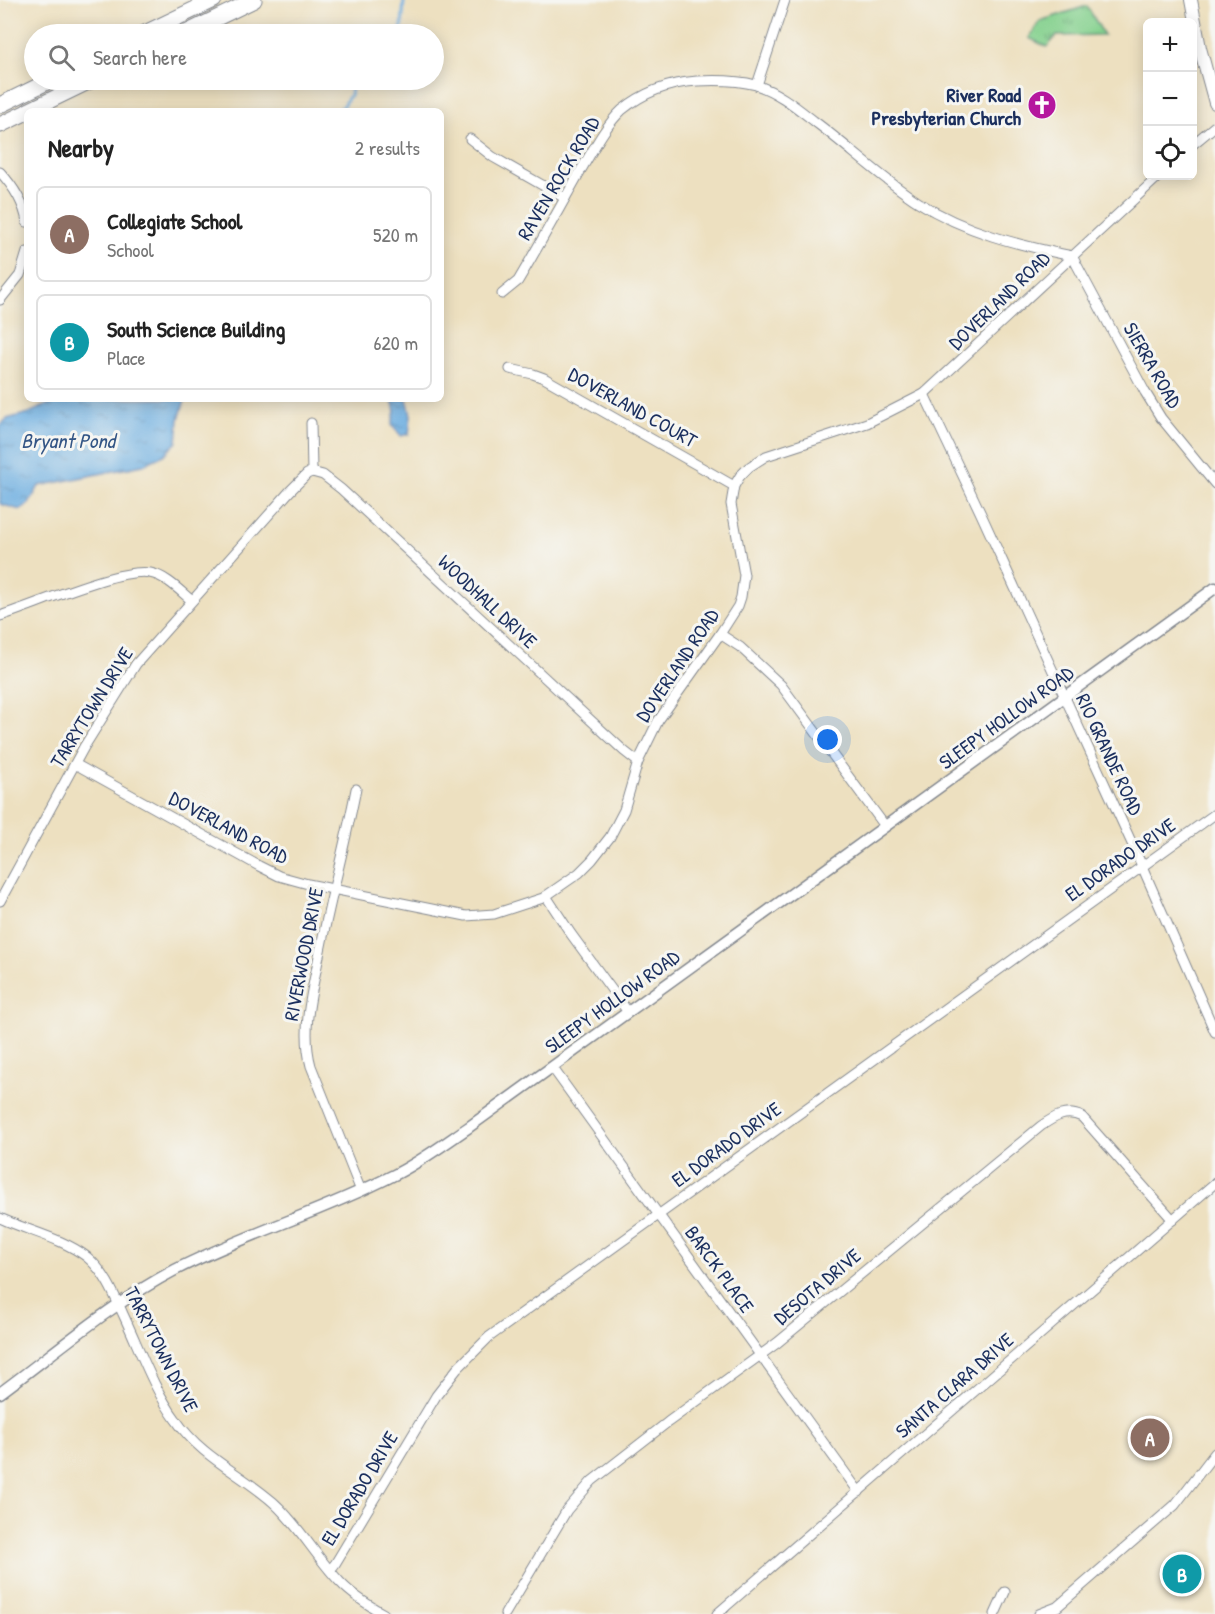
<!DOCTYPE html>
<html lang="en">
<head>
<meta charset="utf-8">
<style>
	body { margin:0; font-family:"Patrick Hand",sans-serif; background:#f2f2f2; color:#222 }
	.controls { position:absolute; right:18px; top:18px; display:grid; overflow:hidden; border-radius:9px; box-shadow:0 3px 15px #0003 }
	.controls button { width:54px; height:54px; display:grid; place-items:center; padding:0; border:0; border-bottom:2px solid #e0e0e0; background:#fff; color:#222; font:30px sans-serif }
	.you { position:absolute; left:828px; top:740px; width:21px; height:21px; margin:-15px; border:4px solid #fff; border-radius:50%; background:#1a73e8; box-shadow:0 0 0 9px #1a73e833 }
	.badge { display:grid; place-items:center; width:39px; height:39px; border-radius:50%; background:#b5179e; color:#fff; font-size:20px; font-weight:700 }
	.pin { position:absolute; translate:-50% -50%; border:3px solid #fff; box-shadow:0 2px 6px #0006 }
	.list { margin:0; padding:0; list-style:none }
	h2 { display:flex; justify-content:space-between; align-items:center; height:78px; margin:0; padding:0 24px; font-size:26px }
	h2 small { font-size:20px; font-weight:400; color:#767676 }
	.list li { display:grid; grid-template-columns:39px 1fr auto; gap:18px; align-items:center; box-sizing:border-box; height:96px; margin:0 12px 12px; padding:0 12px; border:2px solid #e0e0e0; border-radius:9px }
	.list b { display:block; font-size:22px; white-space:nowrap }
	.list p { margin:0; font-size:20px; white-space:nowrap; color:#767676 }
	.list em { font-size:20px; font-style:normal; color:#767676 }
	.icon { flex:none; width:33px; height:33px; fill:none; stroke:currentColor; stroke-width:2; stroke-linecap:round; stroke-linejoin:round }
	.map { position:relative; flex:none; width:1215px; height:1614px; overflow:hidden }
	.search { position:absolute; background:#fff; box-shadow:0 3px 15px #0003; left:24px; top:24px; width:420px; height:66px; display:flex; align-items:center; gap:15px; box-sizing:border-box; padding:0 21px; border-radius:33px; color:#767676; font-size:22px }
	.panel { position:absolute; background:#fff; box-shadow:0 3px 15px #0003; left:24px; top:108px; width:420px; height:294px; border-radius:9px }
	.map>svg:first-child { display:block }
	.grass { fill:url(#grass-tufts); stroke:#508076; stroke-width:1.5 }
	.water { fill:url(#water-ripples); stroke:#446e9f; stroke-width:1.5 }
	.lines { fill:none; stroke-linecap:round; stroke-linejoin:round }
	.stream { stroke:#6cade0; stroke-width:3 }
	.minor-casing { stroke:#84888f; stroke-width:11 }
	.tertiary-casing { stroke:#84888f; stroke-width:13 }
	.secondary-casing { stroke:#84888f; stroke-width:14 }
	.trunk-casing { stroke:#84888f; stroke-width:17 }
	.minor { stroke:#fff; stroke-width:9 }
	.tertiary { stroke:#fff; stroke-width:10 }
	.secondary { stroke:#fff; stroke-width:12 }
	.trunk { stroke:#fff; stroke-width:15 }
	.labels { text-anchor:middle; dominant-baseline:central; stroke-width:6; stroke-linejoin:round; paint-order:stroke }
	.poi-label { font-size:20px; font-weight:bold; fill:#1b2f5e; stroke:#f6f6f2; text-anchor:end }
	.street-label { font-size:20px; fill:#1b2f5e; stroke:#f6f6f2 }
	.water-label { font-size:21px; font-style:italic; fill:#335585; stroke:#f6f6f2 }
</style>
</head>
<body>
<div class="map">
<svg width="1215" height="1614" viewBox="0 0 1215 1614">
	<defs>
		<pattern id="grass-tufts" width="24" height="20" patternUnits="userSpaceOnUse" patternTransform="scale(1.5)"><rect width="24" height="20" fill="#86d18f"/><path d="M3 7l-1-3M5 7V3M7 7l1-3M15 17l-1-3M17 17v-4M19 17l1-3" fill="none" stroke="#6daa78"/></pattern>
		<pattern id="water-ripples" width="26" height="14" patternUnits="userSpaceOnUse" patternTransform="scale(1.5)"><rect width="26" height="14" fill="#6cade0"/><path d="M2 4q2-2 4 0t4 0M15 11q2-2 4 0t4 0" fill="none" stroke="#588db9"/></pattern>
	</defs>
	<rect width="100%" height="100%" fill="#f6f6f2"/>
	<filter id="ink" filterUnits="userSpaceOnUse"><feTurbulence type="fractalNoise" baseFrequency=".0167" numOctaves="2"/><feDisplacementMap in="SourceGraphic" scale="12" xChannelSelector="R" yChannelSelector="G"/><feConvolveMatrix kernelMatrix="1 2 1 2 8 2 1 2 1" color-interpolation-filters="sRGB"/></filter>
	<filter id="wash" filterUnits="userSpaceOnUse"><feTurbulence type="fractalNoise" baseFrequency=".008" numOctaves="4" result="noise"/><feDisplacementMap in="SourceGraphic" scale="24" xChannelSelector="R" yChannelSelector="G"/><feGaussianBlur stdDeviation="1.35" result="paint"/><feColorMatrix in="noise" values="0 0 0 0 0 0 0 0 0 0 0 0 0 0 0 0 0 1.4 0 .05"/><feComposite in="paint" operator="in"/></filter>
	<g filter="url(#wash)">
		<rect width="100%" height="100%" fill="#ede0c0"/>
		<!-- grass -->
		<path class="grass" d="M1087 6 1104 35 1056 36 1047 47 1029 38 1040 21Z"/>
		<!-- water -->
		<g class="water">
			<path d="M60 399H188L185 400 179 419 177 442 164 455 143 465 39 486 29 504 20 510 0 504V425L7 419 29 413Z"/>
			<path d="M392 399H407L411 415 409 434 401 436 392 425 395 411Z"/>
		</g>
		<g class="lines">
			<!-- stream -->
			<g class="stream">
				<path d="M398 34 402 27 404 0"/>
				<path d="M339 111 350 95 352 80"/>
			</g>
		</g>
	</g>
	<g filter="url(#ink)">
		<g class="lines">
			<!-- minor casing -->
			<g class="minor-casing">
				<g id="minor">
					<path d="M757 85 785 0"/>
					<path d="M470 139 493 157 565 198"/>
					<path d="M1192 145 1215 126"/>
					<path d="M0 172C13 186 24 203 27 222"/>
					<path d="M502 294 518 281C540 244 560 207 581 170 593 150 605 126 622 110 644 92 669 83 697 81 716 80 737 80 756 85 778 92 796 107 814 121 849 147 881 178 918 202 965 232 1018 245 1072 256L1145 392 1161 418 1215 484"/>
					<path d="M0 300 20 275 27 252"/>
					<path d="M510 369 533 374 544 378 734 486"/>
					<path d="M924 394 981 514 1134 848 1215 1032"/>
					<path d="M311 423 312 472"/>
					<path d="M312 472 323 475 341 489 624 751 638 762"/>
					<path d="M0 616C33 606 120 567 150 573 166 576 179 590 191 600"/>
					<path d="M720 634 740 647 781 685 885 826"/>
					<path d="M75 764 259 866 279 876 308 884 466 916 494 914 543 898 579 873 592 860 610 837 624 810 638 762 658 721 720 634 738 606 741 597 744 575 731 504 734 486 740 476 749 467 766 456 867 423 924 394 1159 176"/>
					<path d="M356 789C345 845 330 900 319 956 312 992 301 1029 311 1066L361 1191"/>
					<path d="M546 896 571 934 628 1012"/>
					<path d="M0 901 84 747 136 664 290 491 307 474 312 472"/>
					<path d="M552 1067 859 1492"/>
					<path d="M0 1218C28 1231 62 1238 87 1257 105 1272 114 1294 123 1314 140 1350 153 1388 176 1420 201 1457 240 1473 273 1502 299 1525 316 1557 340 1582 352 1595 368 1605 384 1614"/>
					<path d="M330 1570 335 1564 436 1396 457 1369 489 1337 1215 814"/>
					<path d="M505 1614 567 1510 592 1481 668 1422 777 1343 1041 1126C1054 1117 1066 1109 1082 1117L1173 1220"/>
					<path d="M717 1614 1215 1183"/>
					<path d="M995 1614 1005 1592"/>
					<path d="M1039 1614 1057 1607 1175 1505 1215 1453"/>
				</g>
			</g>
			<!-- tertiary casing -->
			<g class="tertiary-casing">
				<path id="tertiary" d="M0 1393C57 1351 112 1303 175 1270 245 1234 322 1212 392 1176 419 1163 444 1144 469 1127L1215 588"/>
			</g>
			<!-- secondary casing -->
			<g class="secondary-casing">
				<path id="secondary" d="M1191 0 1200 48 1215 103"/>
			</g>
			<!-- trunk casing -->
			<g class="trunk-casing">
				<g id="trunk">
					<path d="M143 34 214 0"/>
					<path d="M184 34 254 0"/>
					<path d="M0 105 51 80"/>
					<path d="M28 111 92 80"/>
					<path d="M0 125 27 112"/>
				</g>
			</g>
			<!-- minor -->
			<use href="#minor" class="minor"/>
			<!-- tertiary -->
			<use href="#tertiary" class="tertiary"/>
			<!-- secondary -->
			<use href="#secondary" class="secondary"/>
			<!-- trunk -->
			<use href="#trunk" class="trunk"/>
		</g>
	</g>
	<!-- icons -->
	<defs>
		<g id="church-disc" transform="scale(1.5)"><circle r="9.5" fill="#b5179e" stroke="#f6f6f2"/><path d="M-1.2-6h2.4v3.5h3.3v2.4h-3.3V6h-2.4V-.1h-3.3v-2.4h3.3Z" fill="#fff"/></g>
	</defs>
	<g fill-rule="evenodd">
		<use href="#church-disc" x="1042" y="105"/>
	</g>
	<g class="labels">
		<!-- poi labels -->
		<g class="poi-label">
			<text x="1021" y="94">River Road<tspan x="1021" dy="23">Presbyterian Church</tspan></text>
		</g>
		<!-- street labels -->
		<g class="street-label">
			<text transform="translate(558 178) rotate(-59)">RAVEN ROCK ROAD</text>
			<text transform="translate(999 300) rotate(-44)">DOVERLAND ROAD</text>
			<text transform="translate(1153 365) rotate(60)">SIERRA ROAD</text>
			<text transform="translate(633 407) rotate(29)">DOVERLAND COURT</text>
			<text transform="translate(488 601) rotate(43)">WOODHALL DRIVE</text>
			<text transform="translate(677 665) rotate(-56)">DOVERLAND ROAD</text>
			<text transform="translate(91 707) rotate(-58)">TARRYTOWN DRIVE</text>
			<text transform="translate(1006 717) rotate(-36)">SLEEPY HOLLOW ROAD</text>
			<text transform="translate(1110 754) rotate(65)">RIO GRANDE ROAD</text>
			<text transform="translate(229 827) rotate(28)">DOVERLAND ROAD</text>
			<text transform="translate(1120 859) rotate(-35)">EL DORADO DRIVE</text>
			<text transform="translate(303 954) rotate(-79)">RIVERWOOD DRIVE</text>
			<text transform="translate(612 1001) rotate(-36)">SLEEPY HOLLOW ROAD</text>
			<text transform="translate(726 1144) rotate(-36)">EL DORADO DRIVE</text>
			<text transform="translate(720 1269) rotate(54)">BARCK PLACE</text>
			<text transform="translate(817 1286) rotate(-40)">DESOTA DRIVE</text>
			<text transform="translate(162 1349) rotate(63)">TARRYTOWN DRIVE</text>
			<text transform="translate(954 1385) rotate(-41)">SANTA CLARA DRIVE</text>
			<text transform="translate(359 1488) rotate(-59)">EL DORADO DRIVE</text>
		</g>
		<!-- water labels -->
		<g class="water-label">
			<text x="68" y="440">Bryant Pond</text>
		</g>
	</g>
</svg>
<div class="controls">
<button>+</button>
<button>−</button>
<button><svg class="icon" aria-label="locate" viewBox="0 0 24 24"><circle cx="12" cy="12" r="6"/><path d="M12 2v4M12 18v4M2 12h4M18 12h4"/></svg></button>
</div>
<div class="you"></div>
<div class="pin badge" style="left:1150px;top:1438px;background:#8d6e63">A</div>
<div class="pin badge" style="left:1182px;top:1574px;background:#0f9aa8">B</div>
<div class="search"><svg class="icon" aria-label="search" viewBox="0 0 24 24"><circle cx="10" cy="10" r="6"/><path d="M15 15l6 6"/></svg>Search here</div>
<section class="panel">
<h2>Nearby<small>2 results</small></h2>
<ul class="list">
<li><span class="badge" style="background:#8d6e63">A</span><div><b>Collegiate School</b><p>School</p></div><em>520 m</em></li>
<li><span class="badge" style="background:#0f9aa8">B</span><div><b>South Science Building</b><p>Place</p></div><em>620 m</em></li>
</ul>
</section>
</div>
</body>
</html>
